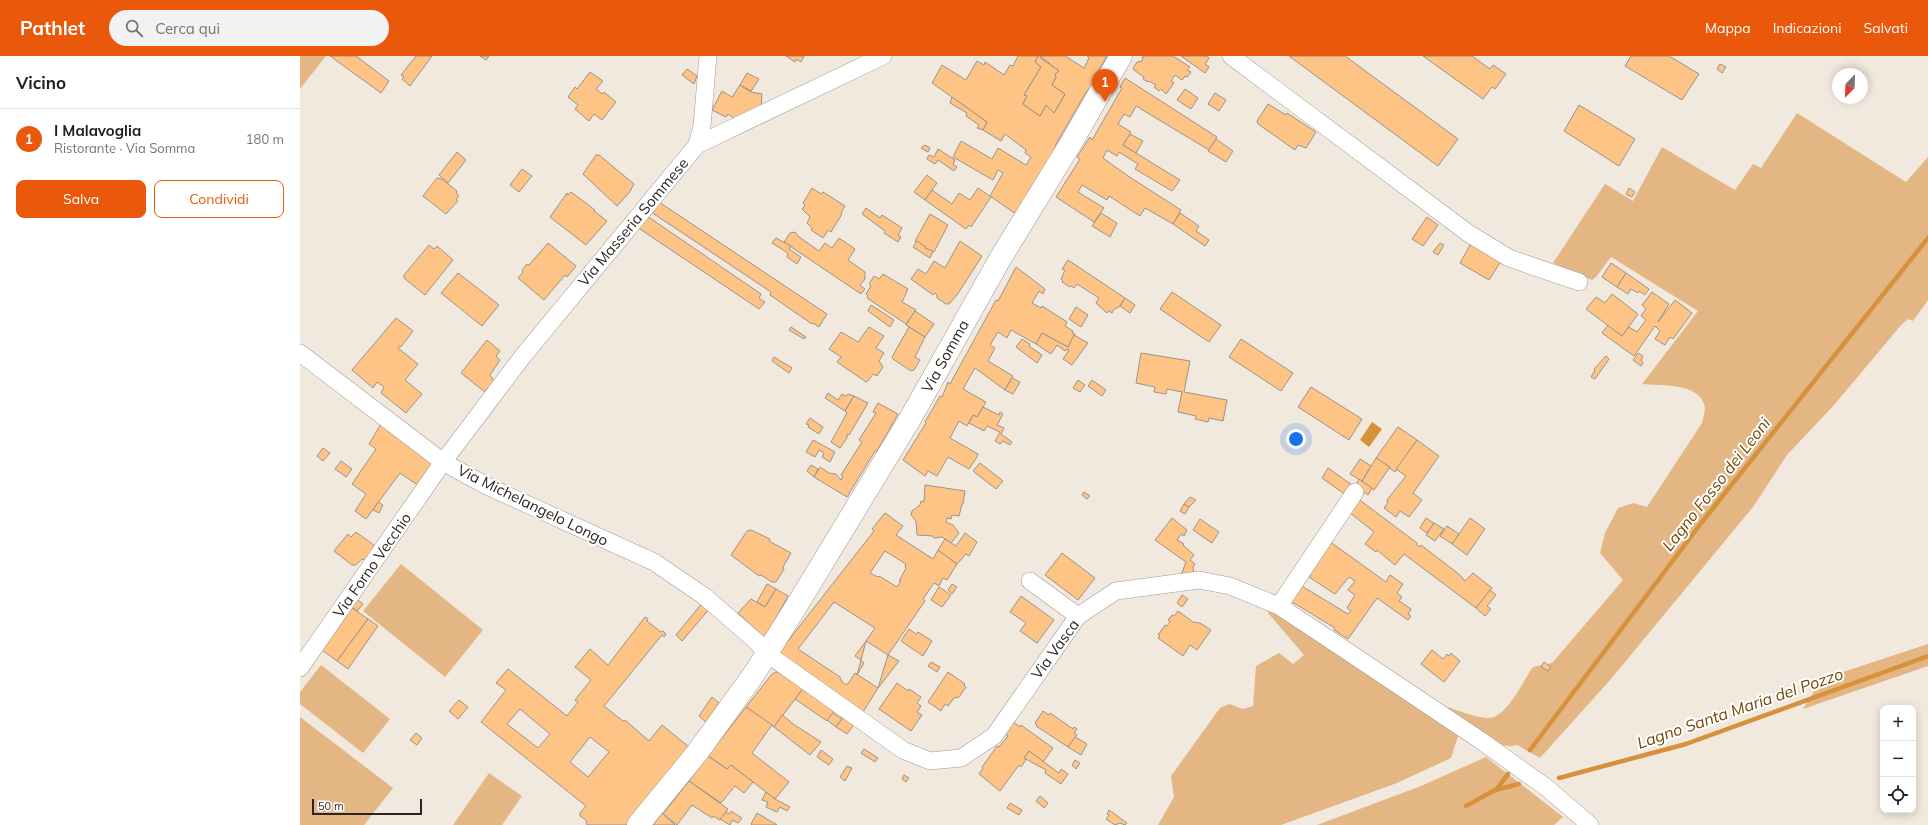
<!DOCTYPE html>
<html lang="it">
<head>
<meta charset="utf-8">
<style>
	body { margin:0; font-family:Mulish,sans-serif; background:#f2f2f2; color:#202124 }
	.controls { position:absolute; right:12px; bottom:12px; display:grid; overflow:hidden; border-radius:8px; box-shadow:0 2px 10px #0003 }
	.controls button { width:36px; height:36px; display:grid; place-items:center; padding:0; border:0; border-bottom:1px solid #e0e0e0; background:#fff; color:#202124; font:20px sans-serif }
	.compass { position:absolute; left:1532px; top:12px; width:36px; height:36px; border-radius:50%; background:#fff; box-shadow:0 2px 10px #0003; rotate:203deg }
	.scale { position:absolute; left:12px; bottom:10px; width:110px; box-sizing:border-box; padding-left:4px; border:2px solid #2a2623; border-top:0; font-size:11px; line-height:14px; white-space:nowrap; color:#2a2623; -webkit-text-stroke:3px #fff; paint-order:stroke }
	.you { position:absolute; left:996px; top:383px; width:14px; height:14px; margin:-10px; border:3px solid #fff; border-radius:50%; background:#1a73e8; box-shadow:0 0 0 6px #1a73e833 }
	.badge { display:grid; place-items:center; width:26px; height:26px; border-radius:50%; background:#ea580c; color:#fff; font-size:13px; font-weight:700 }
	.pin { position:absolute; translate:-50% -33px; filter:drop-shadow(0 1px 2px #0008) }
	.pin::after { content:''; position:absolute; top:21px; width:14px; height:12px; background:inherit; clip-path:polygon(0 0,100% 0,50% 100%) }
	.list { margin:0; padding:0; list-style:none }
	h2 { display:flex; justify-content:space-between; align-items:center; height:52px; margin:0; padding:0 16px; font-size:17px }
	h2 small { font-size:13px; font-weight:400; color:#757577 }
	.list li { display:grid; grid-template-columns:26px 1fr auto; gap:12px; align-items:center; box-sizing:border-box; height:60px; padding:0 16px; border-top:1px solid #e0e0e0 }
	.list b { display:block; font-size:15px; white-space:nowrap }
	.list p { margin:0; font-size:13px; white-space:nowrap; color:#757577 }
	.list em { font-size:13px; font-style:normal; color:#757577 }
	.actions { display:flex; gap:8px; padding:12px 16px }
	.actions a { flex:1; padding:9px 0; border:1px solid #ea580c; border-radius:8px; text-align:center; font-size:14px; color:#ea580c }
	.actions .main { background:#ea580c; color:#fff }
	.icon { flex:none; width:22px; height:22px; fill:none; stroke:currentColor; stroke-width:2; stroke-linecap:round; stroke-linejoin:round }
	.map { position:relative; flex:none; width:1628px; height:769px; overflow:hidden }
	header { display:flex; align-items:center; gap:24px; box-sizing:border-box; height:56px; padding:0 20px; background:#ea580c; color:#fff }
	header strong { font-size:19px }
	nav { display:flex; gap:22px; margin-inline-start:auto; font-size:14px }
	.search { width:280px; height:36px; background:#f2f2f2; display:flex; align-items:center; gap:10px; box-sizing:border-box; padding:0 14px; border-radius:22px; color:#757577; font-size:15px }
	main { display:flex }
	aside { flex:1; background:#fff }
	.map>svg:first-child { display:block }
	.green { fill:#e4b684 }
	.water { fill:#d6913b }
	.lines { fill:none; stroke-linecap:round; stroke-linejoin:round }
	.stream { stroke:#d6913b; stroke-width:4.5 }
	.building { fill:#fdc485; stroke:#9c938a; fill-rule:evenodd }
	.minor-casing { stroke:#a39a91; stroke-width:18 }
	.tertiary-casing { stroke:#a39a91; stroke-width:23 }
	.minor { stroke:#fff; stroke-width:17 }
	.tertiary { stroke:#fff; stroke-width:22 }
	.labels { text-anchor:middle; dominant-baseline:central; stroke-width:4; stroke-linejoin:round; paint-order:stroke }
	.street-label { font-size:15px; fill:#2a2623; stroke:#fff }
	.water-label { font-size:16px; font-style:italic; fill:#744701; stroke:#fff }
</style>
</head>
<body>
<header>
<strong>Pathlet</strong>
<div class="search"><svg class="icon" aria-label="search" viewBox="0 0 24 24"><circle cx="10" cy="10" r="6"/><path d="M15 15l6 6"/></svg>Cerca qui</div>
<nav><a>Mappa</a><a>Indicazioni</a><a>Salvati</a></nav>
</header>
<main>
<aside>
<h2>Vicino<small></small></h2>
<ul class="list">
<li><span class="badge">1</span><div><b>I Malavoglia</b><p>Ristorante · Via Somma</p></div><em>180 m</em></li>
</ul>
<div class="actions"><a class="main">Salva</a><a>Condividi</a></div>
</aside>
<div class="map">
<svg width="1628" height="769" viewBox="0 0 1628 769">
	<rect width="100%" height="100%" fill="#f1e8de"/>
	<!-- green -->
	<g class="green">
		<path d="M0 0H26L0 33Z"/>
		<path d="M1497 57 1606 126 1628 101V244L1613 265 1608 263 1602 268 1534 349 1487 399 1453 451 1311 623 1240 702 1217 689C1196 697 1157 661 1139 648 1152 652 1177 663 1190 662 1207 660 1223 626 1232 612 1239 608 1246 610 1253 606L1323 524 1300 497 1305 477 1318 452 1333 447 1347 451 1402 367C1403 363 1405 356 1405 352 1401 326 1361 330 1342 328L1398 255 1311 201 1296 221 1292 224 1253 207 1305 128 1333 145 1362 91 1435 134 1453 108 1461 112Z"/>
		<path d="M101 508 183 574 145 621 63 555Z"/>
		<path d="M974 550 1159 677 1151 702 1097 727 981 769H858L874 741 871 720 920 652 929 648 943 653 953 650 956 610 979 597 993 608 1004 599 968 557Z"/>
		<path d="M1628 588V610L1503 653 1522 623Z"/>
		<path d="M21 609 90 663 63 697 0 648V636Z"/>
		<path d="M0 661 93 732 64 769H0Z"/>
		<path d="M1186 701 1263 761 1254 769H1017L1121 730Z"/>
		<path d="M189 717 222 740 202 769H153Z"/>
	</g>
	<!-- water -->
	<path class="water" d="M1072 366 1082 373 1069 391 1060 384Z"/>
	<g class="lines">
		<!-- stream -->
		<g class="stream">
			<path d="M1230 694 1402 466 1628 182"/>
			<path d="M1259 722 1386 688 1628 600"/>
			<path d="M1196 734 1208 718"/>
			<path d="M1166 750 1195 734 1219 728"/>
		</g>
	</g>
	<!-- building -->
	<g class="building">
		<path d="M30 0H56L89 25 81 37Z"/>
		<path d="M116 0H132L110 30 102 23 104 21 101 19Z"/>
		<path d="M180 0H189L186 4Z"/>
		<path d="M486 0H504L501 6 496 3 495 6Z"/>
		<path d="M718 0H738L735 6 741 11 724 39 727 40 723 48 740 60 746 49 754 57 765 38 752 29 756 21 755 18 759 15 740 0H765L784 12 789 2 787 0H807L794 23 796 24 790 34 788 33 755 90 757 91 716 158 690 140 703 117 698 114 693 124 653 101 661 85 692 103 698 92 726 109 731 101 725 97 726 94 705 78 701 85 683 74 687 66 632 27 642 9 666 24 677 5 684 9 685 6 704 19 710 9 713 10Z"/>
		<path d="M738 0 759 15 755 18 756 21 752 29 765 38 754 57 746 49 740 60 723 48 727 40 724 39 741 11 735 6Z"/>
		<path d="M843 0H873L890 11 887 14 891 16 887 21 885 20 882 24 875 19 871 25 874 27 866 38 861 33 859 35 854 31 856 29 849 25 848 26 843 23 844 21 834 14 833 12 837 6 842 5Z"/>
		<path d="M881 0H906L909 2 905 8 909 11 905 17Z"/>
		<path d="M989 0H1045L1158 83 1138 110Z"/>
		<path d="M1123 0H1172L1190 13 1193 9 1206 18 1195 33 1192 31 1183 43Z"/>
		<path d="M1331 0H1369L1399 18 1382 44 1325 10Z"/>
		<path d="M1420 8 1426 11 1422 17 1417 13Z"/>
		<path d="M387 13 397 20 394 28 382 19Z"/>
		<path d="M290 16 303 25 296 33 302 38 304 36 316 46 302 64 294 58 289 65 275 53 278 49 268 41 275 31 277 33Z"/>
		<path d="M447 17 459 23 451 35 440 29Z"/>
		<path d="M825 22 917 81 909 94 836 50 830 61 824 58 818 68 831 76 823 89 880 124 872 135 835 113 838 108 819 96 817 100 807 94 803 102 828 120 881 154 873 168 845 152 840 160 809 140 807 144 782 129 778 136 804 152 794 166 756 141 780 103 777 101 790 81 792 84 822 32 820 31Z"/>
		<path d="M440 29 451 36 462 38 461 51 435 63 428 58 426 61 412 54 422 35 432 41Z"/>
		<path d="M885 33 898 42 891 53 877 44Z"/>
		<path d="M915 37 926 44 919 55 908 48Z"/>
		<path d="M652 41 687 66 683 74 677 72 679 69 666 60 667 57 650 47Z"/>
		<path d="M968 48 986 59 987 57 1016 76 1006 92 998 89 995 94 958 68 957 65Z"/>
		<path d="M1279 49 1335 83 1319 110 1264 75Z"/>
		<path d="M830 78 843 85 836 97 823 89Z"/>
		<path d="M916 83 933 95 926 106 908 95Z"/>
		<path d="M625 89 630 92 628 96 621 92Z"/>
		<path d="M638 93 655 104 653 108 657 111 654 115 638 104 635 108 627 103 629 99 634 101Z"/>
		<path d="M157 96 166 104 148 127 139 119Z"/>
		<path d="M296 99H299L334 128 329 137 317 150 283 118Z"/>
		<path d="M222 113 232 120 219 136 210 129Z"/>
		<path d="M627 119 637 127 625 144 614 136Z"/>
		<path d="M137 122 142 123 157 135 156 137 159 140 156 143 158 145 146 158 123 140Z"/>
		<path d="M512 132 521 138 523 136 545 150 541 157 542 158 531 176 528 174 523 182 511 174 512 172 507 167 510 161 502 153 505 149 503 147Z"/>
		<path d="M678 132 691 141 671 171 669 169 666 173 625 144 632 134 652 148 659 137 670 144Z"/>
		<path d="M1329 132 1335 136 1332 141 1326 138Z"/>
		<path d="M271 136 295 154 294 155 307 165 286 189 250 161 267 137 268 139Z"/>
		<path d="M359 146 527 258 519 271 513 267 512 268 470 239 471 236 351 156Z"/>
		<path d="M566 152 580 162 582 159 602 172 598 179 601 181 598 186 584 177 585 175 562 158Z"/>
		<path d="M801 157 817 167 810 181 792 170Z"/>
		<path d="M880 157 899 170 896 175 909 184 905 190 873 168Z"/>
		<path d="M630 158 648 169 634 196H631L615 185Z"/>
		<path d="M347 160 461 238 459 242 465 246 459 253 337 171Z"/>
		<path d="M1127 161 1138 169 1123 190 1112 183Z"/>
		<path d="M495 176 499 181 519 195 525 187 532 192 539 182 555 193 548 204 565 216V223L560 229 565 233 561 238 484 186 490 177Z"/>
		<path d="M476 182 491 190 489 193 501 201 497 208 487 201 488 197 472 187Z"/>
		<path d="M1173 184 1203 202 1189 224 1160 207Z"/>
		<path d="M617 185 626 191 625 192 633 195 630 202 613 191Z"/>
		<path d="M660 185 682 200 657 239 649 248H646L637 242V239L635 237 633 239 611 223 618 213 626 218 634 205 645 212Z"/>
		<path d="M248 187 276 210 267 221 265 219 244 244 218 222 223 216 222 214 227 208 229 209Z"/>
		<path d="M1140 187 1144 189 1138 199 1133 196Z"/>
		<path d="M129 189 134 193 137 190 153 204 125 239 104 222V219Z"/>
		<path d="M768 204 825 242 819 251 814 253 812 257 809 255 807 257 796 247 799 242 777 228 774 232 771 230 770 231 762 226 763 225 761 223 765 214 762 213Z"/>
		<path d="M1311 207 1326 217 1317 231 1302 221Z"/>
		<path d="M716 211 745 233 743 238 739 235 732 247 741 252 742 250 767 266 765 270 773 275 772 277 775 278 768 291 742 277 736 288 711 274 707 282 698 276 690 289 695 292 688 305 713 320 705 334 675 312 663 333 686 346 677 361 673 359 667 370 659 365 650 382 678 398 677 401 669 413 648 401 637 420 628 415 625 420 603 404 626 367 625 366 640 340 642 341 648 326 650 328 696 244 698 245Z"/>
		<path d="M158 217 199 249 182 270 141 237Z"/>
		<path d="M1326 217 1349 233 1345 239 1339 235 1338 237 1331 233 1328 238 1317 231Z"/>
		<path d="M583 218 608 233 602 246 616 254 606 268 567 242 568 240 566 238 571 230 569 228 574 220 579 223Z"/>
		<path d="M872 236 921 269 909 286 860 253Z"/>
		<path d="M1352 236 1369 248 1358 266 1375 244 1392 257 1373 283 1370 281 1365 289 1355 283 1360 275 1355 270 1334 300 1302 277 1308 269 1322 280 1329 271 1337 276 1346 264 1341 260 1346 253 1342 249Z"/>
		<path d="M1312 238 1338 258 1322 280 1286 253 1296 241 1305 247Z"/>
		<path d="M825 242 835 249 830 257 820 250Z"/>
		<path d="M571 249 594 264 590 271 568 255Z"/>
		<path d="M776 251 788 259 781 271 769 263Z"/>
		<path d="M615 255 634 268 625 281 606 269Z"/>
		<path d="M96 262 113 275 101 291 99 290 98 292 118 308 105 324 122 338 106 357 81 337 84 331 77 326 73 332 52 314Z"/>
		<path d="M491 271 506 281 504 283 489 274Z"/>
		<path d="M569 271 584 280 576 292 584 297 579 305 583 311 577 320 573 318 568 325 566 326 537 306 541 301 529 293 541 276 558 286Z"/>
		<path d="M609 271 625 281 615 301 620 304 614 314 611 315 593 303 592 301Z"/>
		<path d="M742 277 768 291 774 279 788 287 772 309 763 303 769 294 767 293 765 295 757 289 751 298 736 288Z"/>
		<path d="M722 283 730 288 729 290 742 299 737 307 716 291Z"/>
		<path d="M941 283 993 317 981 335 929 301Z"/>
		<path d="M187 284 200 295 196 300 200 304 190 319 194 325 185 336 161 317Z"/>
		<path d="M841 297 890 305 884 336 927 344 923 365 909 362 908 366 895 363 896 360 878 356 882 336 867 333 866 338 854 336 855 331 836 327Z"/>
		<path d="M1338 297 1343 300 1341 304 1343 307 1341 310 1333 304Z"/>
		<path d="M1306 300 1309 303 1295 323 1291 321 1295 314 1294 313Z"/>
		<path d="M474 301 492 312 489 317 472 305Z"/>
		<path d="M712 322 720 326 713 338 705 334Z"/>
		<path d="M778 324 785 329 780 336 773 332Z"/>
		<path d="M792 324 806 334 802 340 788 330Z"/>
		<path d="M1011 331 1062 363 1049 384 998 351Z"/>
		<path d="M528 337 538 344 542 338 546 340 548 338 554 340 545 355 525 342Z"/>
		<path d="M554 340 568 347 549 379 547 378V382L540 392 531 386 547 357 545 355Z"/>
		<path d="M578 347 598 358 577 395H575L547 441 514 421 520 411 529 417 536 418 541 424 543 420 541 419 562 386 559 384 576 357 573 356Z"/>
		<path d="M683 351 699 359 700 356 703 358 697 369 704 372 701 378 712 386 710 389 703 385 700 388 695 385 700 376 687 370 684 375 669 367 673 359 677 361Z"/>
		<path d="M510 362 523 371 519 378 508 371 509 369 506 368Z"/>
		<path d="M81 368 135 408 119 430 100 417 66 463 55 455 66 438 52 428 76 393 69 388Z"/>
		<path d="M1098 371 1117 384 1095 416 1076 402Z"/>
		<path d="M513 384 535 396 530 406 522 401 524 397 519 394 515 401 506 396Z"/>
		<path d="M1117 384 1139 400 1113 437 1122 444 1109 461 1100 455 1096 461 1084 452 1088 446 1087 444 1106 420 1096 413Z"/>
		<path d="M23 392 30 397 23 405 17 400Z"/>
		<path d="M1076 402 1090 411 1074 434 1062 425Z"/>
		<path d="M1060 403 1071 410 1062 425 1050 418Z"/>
		<path d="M41 405 52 413 46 421 35 413Z"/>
		<path d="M680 407 703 425 696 433 673 415Z"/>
		<path d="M511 409 518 413 514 421 507 415Z"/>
		<path d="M1028 412 1052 429 1046 439 1022 422Z"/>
		<path d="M1059 423 1072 432 1068 439 1055 430Z"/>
		<path d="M625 429 665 435 663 448H662L659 460 652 459 651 463 647 462 646 466 653 469 659 477 651 487 642 481 634 482 633 480 617 479 616 465 611 459 612 455 620 449 621 445 624 446Z"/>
		<path d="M784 436 790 440 787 443 782 439Z"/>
		<path d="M890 441 896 444 889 451 884 448Z"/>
		<path d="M1057 442 1117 487V489L1119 491 1121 489 1160 519 1165 525 1173 517 1192 532 1176 552 1104 498 1095 509 1077 494 1076 496 1065 488 1074 476 1049 456Z"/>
		<path d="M78 446 83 449 79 457 73 454Z"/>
		<path d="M884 448 889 451 885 458 880 455Z"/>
		<path d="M585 457 603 470 596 479 633 503 638 494 657 508 647 524 643 522 639 530 634 527 623 543 625 545 588 599 566 585 575 572 534 546 498 593 540 621 542 626 545 628H548L555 617 578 632 563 656 477 599 574 475 572 473ZM585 495 606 508 605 511 606 512 599 525H601L597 531 579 520 578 521 570 517Z"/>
		<path d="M872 462 887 474 884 480 881 478 877 484 884 488 883 489 894 499 890 504 895 508 893 511 894 519 880 522 886 506 855 484Z"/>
		<path d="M1126 462 1134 467 1127 477 1120 472Z"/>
		<path d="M1170 462 1185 473 1167 499 1152 488Z"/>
		<path d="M900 463 919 476 912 487 893 474Z"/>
		<path d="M1134 467 1144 473 1135 485 1126 479Z"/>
		<path d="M1147 470 1159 478 1152 488 1140 480Z"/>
		<path d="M451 474 470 483 469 485 491 497 483 511 484 513 476 526H472L461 519 459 520 431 499 447 475Z"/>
		<path d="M56 476 75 490 65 504 62 503 56 509H52L34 495 48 478 51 481Z"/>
		<path d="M665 477 677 486 669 500 666 498 657 508 638 494 645 483 656 490Z"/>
		<path d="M1029 485 1086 526 1090 519 1103 528 1097 537 1102 541 1099 545 1111 553 1108 558 1111 560 1108 564 1077 542 1048 583 1034 574 1035 572 989 544 1000 529 1048 558 1051 555 1047 552 1055 539 1048 534 1055 525 1049 521 1035 538 1009 521 1011 519 1006 516Z"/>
		<path d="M762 497 795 522 778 544 745 519Z"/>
		<path d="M467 528 476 533 465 551 457 546Z"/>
		<path d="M652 528 657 531 652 538 648 534Z"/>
		<path d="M639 531 651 539 642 551 631 544Z"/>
		<path d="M476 533 488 540 465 582 438 557 451 543 465 551Z"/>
		<path d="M1190 534 1196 539 1187 550 1191 553 1185 560 1176 552Z"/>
		<path d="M882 539 888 543 882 551 877 547Z"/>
		<path d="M721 540 754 564 737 587 720 575 726 567 710 556Z"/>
		<path d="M55 542 63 548 57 555 48 549Z"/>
		<path d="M403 546 410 552 382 585 376 579Z"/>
		<path d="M48 549 68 563 37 605 19 592Z"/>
		<path d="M878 555 893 566 900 567 911 574 897 594 890 589 883 600 858 582 860 580 858 579 865 569 867 570 870 566 868 564 872 559 874 560Z"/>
		<path d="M345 561 348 563 347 565 361 576 363 575 366 578 364 581 362 579 304 650 323 665 325 664 349 685 362 669 389 691 327 769H287L286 764 280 760V757L286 750 181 666 206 634 196 627 208 613 267 660 278 646 275 644 291 624 275 611 290 593 308 609ZM220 653 250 678 238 692 207 668ZM290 681 309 696 288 721 270 706Z"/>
		<path d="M68 563 78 570 48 613 37 605Z"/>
		<path d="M609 573 616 578 618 576 632 585 623 600 601 585Z"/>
		<path d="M566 585 561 604 555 600Z"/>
		<path d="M1132 594 1143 603 1147 598 1149 600 1151 597 1160 605 1144 626 1121 608Z"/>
		<path d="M588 599 599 605 578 632Z"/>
		<path d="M561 604 564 607 557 619Z"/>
		<path d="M631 606 640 611 637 616 628 610Z"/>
		<path d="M1244 606 1251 611 1248 615 1241 611Z"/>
		<path d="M476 616H480L505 630 474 671 446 651 472 618Z"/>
		<path d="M648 616 665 628 664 629 666 631 659 641 654 642 648 650 645 648 641 655 628 646Z"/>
		<path d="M597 627 608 635 609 633 621 641 617 647 621 650 617 656 622 659 611 675 579 653Z"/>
		<path d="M505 630 537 651 527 665 495 643Z"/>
		<path d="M412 641 419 647 406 666 399 660Z"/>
		<path d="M159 644 168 651 158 663 149 655Z"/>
		<path d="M446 651 472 669 452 697 489 726 475 743 431 709 427 713 408 700Z"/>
		<path d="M743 655 749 659 750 657 773 673 774 671 777 673 774 677 777 679 768 691 736 670 737 669 735 667Z"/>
		<path d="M546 656 558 663 547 678 536 671Z"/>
		<path d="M533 657 542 663 536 671 527 664Z"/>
		<path d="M482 659 490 665V666L521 686 510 699 474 671Z"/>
		<path d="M708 662 720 671 721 669 753 692 743 706 729 695 724 702 726 704 721 711 719 709 700 735 679 718 683 712 682 711 697 690 699 691 708 680 700 674Z"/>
		<path d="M116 677 122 682 117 689 110 684Z"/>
		<path d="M775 681 787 688 781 699 768 691Z"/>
		<path d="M564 693 578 702 575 706 561 697Z"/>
		<path d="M521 694 533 703 529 709 517 701Z"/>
		<path d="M729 695 759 717 761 713 768 718 761 728 745 717 746 714 724 702Z"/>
		<path d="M408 700 427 713 431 709 453 726 444 737 435 730 421 747 389 725Z"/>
		<path d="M775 704 780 707 776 713 772 709Z"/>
		<path d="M547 710 552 712 545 725 540 721Z"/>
		<path d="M604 719 609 722 606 726 602 723Z"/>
		<path d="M389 725 428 753 420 764 413 760 412 762 392 749 377 769 363 758Z"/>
		<path d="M466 736 475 743 490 751 487 755 480 751 477 756 466 751 468 746 462 744Z"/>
		<path d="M740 740 748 747 744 752 736 745Z"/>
		<path d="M710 747 722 754 719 759 707 752Z"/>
		<path d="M809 754 827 767 825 769 820 767 815 769 806 763 809 759 807 758Z"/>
		<path d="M431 755 442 762 438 767 432 764 430 769 420 763 426 756 429 758Z"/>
		<path d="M362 757 375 769H353Z"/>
		<path d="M457 757 477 769H452L451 768Z"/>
	</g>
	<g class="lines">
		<!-- minor casing -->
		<g class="minor-casing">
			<g id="minor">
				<path d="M931 0 1168 177 1209 202 1279 226"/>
				<path d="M397 89 402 70 408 0"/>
				<path d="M0 297 143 406 187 430 354 506 404 540 457 586 466 597 603 694 630 705 661 702 694 680 778 560 816 535 899 524 930 530 979 550 1038 589 1180 684 1247 732 1290 769"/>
				<path d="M730 525 778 560"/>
				<path d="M979 550 1055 436"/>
				<path d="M0 612 143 406 223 300 397 89 583 0"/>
			</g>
		</g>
		<!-- tertiary casing -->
		<g class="tertiary-casing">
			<path id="tertiary" d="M338 769 397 697 454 618 494 554 610 363 700 203 771 87 821 0"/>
		</g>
		<!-- minor -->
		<use href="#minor" class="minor"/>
		<!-- tertiary -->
		<use href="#tertiary" class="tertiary"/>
	</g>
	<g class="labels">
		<!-- street labels -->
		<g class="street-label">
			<text transform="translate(333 166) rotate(-50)">Via Masseria Sommese</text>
			<text transform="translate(645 300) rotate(-61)">Via Somma</text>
			<text transform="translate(233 449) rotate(26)">Via Michelangelo Longo</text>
			<text transform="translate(72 509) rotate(-55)">Via Forno Vecchio</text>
			<text transform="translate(755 593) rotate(-54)">Via Vasca</text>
		</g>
		<!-- water labels -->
		<g class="water-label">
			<text transform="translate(1416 428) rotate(-52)">Lagno Fosso dei Leoni</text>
			<text transform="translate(1440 652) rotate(-19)">Lagno Santa Maria del Pozzo</text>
		</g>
	</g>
</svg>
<div class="controls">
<button>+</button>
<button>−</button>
<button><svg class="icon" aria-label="locate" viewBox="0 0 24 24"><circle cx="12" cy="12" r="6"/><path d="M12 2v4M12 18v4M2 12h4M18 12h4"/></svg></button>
</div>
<svg class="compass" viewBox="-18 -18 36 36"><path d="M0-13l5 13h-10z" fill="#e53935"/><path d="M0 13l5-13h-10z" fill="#757577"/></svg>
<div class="scale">50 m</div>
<div class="you"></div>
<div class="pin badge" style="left:805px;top:46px">1</div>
</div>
</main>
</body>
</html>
